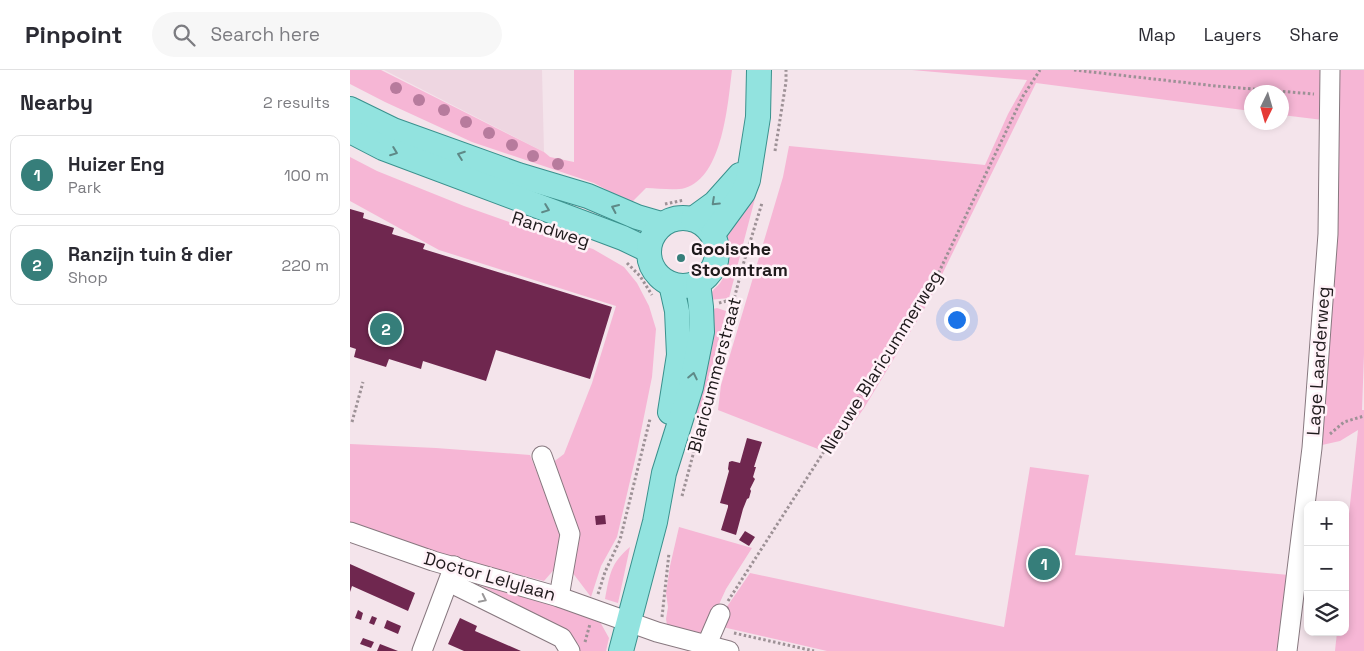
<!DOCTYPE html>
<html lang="en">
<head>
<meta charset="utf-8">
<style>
	body { margin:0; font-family:"Space Grotesk",sans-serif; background:#f7f7f7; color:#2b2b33 }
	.controls { position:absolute; right:15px; bottom:15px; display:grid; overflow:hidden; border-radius:10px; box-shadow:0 2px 8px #0003 }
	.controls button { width:45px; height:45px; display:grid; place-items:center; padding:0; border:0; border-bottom:1px solid #e1e1e2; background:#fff; color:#2b2b33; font:25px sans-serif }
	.compass { position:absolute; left:894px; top:15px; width:45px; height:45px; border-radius:50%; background:#fff; box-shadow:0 2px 8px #0003; rotate:185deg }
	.you { position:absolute; left:606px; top:249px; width:18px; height:18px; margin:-12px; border:4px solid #fff; border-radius:50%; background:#1a73e8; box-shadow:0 0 0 8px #1a73e833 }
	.badge { display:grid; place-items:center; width:32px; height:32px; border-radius:50%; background:#367e7a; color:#fff; font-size:16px; font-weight:700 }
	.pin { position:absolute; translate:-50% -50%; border:2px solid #fff; box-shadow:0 1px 5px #0006 }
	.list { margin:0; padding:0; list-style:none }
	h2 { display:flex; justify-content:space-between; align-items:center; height:65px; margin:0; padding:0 20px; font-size:21px }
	h2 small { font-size:16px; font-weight:400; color:#7c7c81 }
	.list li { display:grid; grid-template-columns:32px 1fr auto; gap:15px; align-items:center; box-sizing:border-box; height:80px; margin:0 10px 10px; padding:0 10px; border:1px solid #e1e1e2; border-radius:10px }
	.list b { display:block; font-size:19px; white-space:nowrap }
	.list p { margin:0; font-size:16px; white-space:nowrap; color:#7c7c81 }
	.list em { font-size:16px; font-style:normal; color:#7c7c81 }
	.icon { flex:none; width:28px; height:28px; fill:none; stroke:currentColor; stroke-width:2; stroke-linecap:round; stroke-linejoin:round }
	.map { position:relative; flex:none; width:1014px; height:581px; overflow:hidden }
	header { display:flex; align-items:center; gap:30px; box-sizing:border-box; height:70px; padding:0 25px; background:#fff; border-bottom:1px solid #e1e1e2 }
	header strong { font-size:24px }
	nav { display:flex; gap:28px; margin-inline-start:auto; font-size:18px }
	.search { width:350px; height:45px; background:#f7f7f7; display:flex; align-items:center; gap:12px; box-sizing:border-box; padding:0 18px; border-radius:28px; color:#7c7c81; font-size:19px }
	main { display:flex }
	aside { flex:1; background:#fff }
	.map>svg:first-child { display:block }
	.built { fill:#eed6e1 }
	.green { fill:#f6b6d5 }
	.building { fill:#6f274f }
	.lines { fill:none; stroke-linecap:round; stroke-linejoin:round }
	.minor-casing { stroke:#87787f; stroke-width:21 }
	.major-casing { stroke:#3a918d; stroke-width:26 }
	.path { stroke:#9d9196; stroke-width:3; stroke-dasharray:2.5 2.5; stroke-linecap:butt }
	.minor { stroke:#fff; stroke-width:19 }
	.major { stroke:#92e3df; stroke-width:24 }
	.tree { fill:#b77b9d }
	.oneway { stroke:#5e8987 }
	.oneway2 { stroke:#9a9899 }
	.poi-dot { fill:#367e7a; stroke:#fff2f8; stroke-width:2 }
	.labels { text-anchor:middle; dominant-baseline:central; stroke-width:5; stroke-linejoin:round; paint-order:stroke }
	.street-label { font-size:18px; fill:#1f1a1c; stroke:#fff2f8 }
	.poi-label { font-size:18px; font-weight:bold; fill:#1f1a1c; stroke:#fff2f8; text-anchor:start }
</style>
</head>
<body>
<header>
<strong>Pinpoint</strong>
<div class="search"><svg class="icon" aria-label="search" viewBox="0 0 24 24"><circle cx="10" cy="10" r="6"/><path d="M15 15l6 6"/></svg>Search here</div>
<nav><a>Map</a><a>Layers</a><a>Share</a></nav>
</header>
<main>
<aside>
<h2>Nearby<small>2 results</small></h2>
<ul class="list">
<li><span class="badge">1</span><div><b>Huizer Eng</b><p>Park</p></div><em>100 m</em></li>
<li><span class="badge">2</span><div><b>Ranzijn tuin &amp; dier</b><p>Shop</p></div><em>220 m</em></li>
</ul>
</aside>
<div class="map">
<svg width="1014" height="581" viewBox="0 0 1014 581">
	<rect width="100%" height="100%" fill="#f4e4eb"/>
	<!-- built -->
	<path class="built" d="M34 0H192L194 82Z"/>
	<!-- green -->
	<g class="green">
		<path d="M0 0H31L194 82 200 87 224 92V0H382C378 32 373 107 335 118 324 121 308 118 296 118L281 133 244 113 122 72 35 32 0 14Z"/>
		<path d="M562 0H973V50L932 45V22H902L901 41 686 13 579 231 514 338 484 381 468 379 368 340 371 315 433 107 439 76 635 95 658 44 677 10Z"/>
		<path d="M988 0H1014V284L1012 340H1014V581H985L987 562H995V481L1008 360 990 371 972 375Z"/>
		<path d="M0 87 27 101 114 136 188 162 243 179 274 197 287 213 299 236 306 259 302 307 287 381 267 467 251 496 241 527 222 502 202 393 214 384 242 313 266 236 89 180 0 131Z"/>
		<path d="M408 117 379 228 359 230C363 216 366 220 372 210 380 196 380 177 374 162L383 154Z"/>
		<path d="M367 238 376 241 350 345 341 343 359 240Z"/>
		<path d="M0 374 86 378 180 385 211 463 208 495 194 511 106 489 0 456Z"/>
		<path d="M680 397 739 405 725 485 939 505 929 581H477L368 556 372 544 400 503 654 557Z"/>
		<path d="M329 457 402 478 376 519 355 565 348 566 317 555 316 549 318 537 316 523 320 496Z"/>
		<path d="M280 477 268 533 255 529C260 504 260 494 280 477Z"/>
		<path d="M121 510 249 550 259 568 256 581H229V575L218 562Z"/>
	</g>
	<!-- building -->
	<g class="building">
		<path d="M0 139 14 143 13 148 44 158 42 164 75 174 73 179 262 237 240 309 146 280 136 311 73 291 71 299 39 289 36 297 4 287 6 279 0 277Z"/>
		<path d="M397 368 412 372 404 397H406L403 407 405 409 400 419 401 421 399 428 397 429 393 439 386 465 371 460 378 437V435L370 433 379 401 378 399 379 392 382 391 390 393Z"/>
		<path d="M255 445 256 454 246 455 245 446Z"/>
		<path d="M395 461 405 467 399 476 389 470Z"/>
		<path d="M0 494 65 523 58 541 2 516 0 522Z"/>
		<path d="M8 540 13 543 11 550 5 548Z"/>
		<path d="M22 546 27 548 24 555 19 553Z"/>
		<path d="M110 548 127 556 125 561 171 581H114L98 574Z"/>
		<path d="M37 550 51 556 48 564 34 558Z"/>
		<path d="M13 568 24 572 21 578 10 574Z"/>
		<path d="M30 574 48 581H27Z"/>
	</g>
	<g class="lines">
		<!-- minor casing -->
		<g class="minor-casing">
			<g id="minor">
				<path d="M192 386 220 464 209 527"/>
				<path d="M0 462 83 491 209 527 307 562 379 581"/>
				<path d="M104 496 109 517 212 568 220 581"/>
				<path d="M72 581 104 496"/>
				<path d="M354 581 370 544"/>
				<path d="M937 581 962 378 978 164 980 0"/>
			</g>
		</g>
		<!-- major casing -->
		<g class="major-casing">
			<g id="major">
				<path d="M0 39 43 60 168 105 238 126 287 147 311 154"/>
				<path d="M0 61 33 78 273 168 298 180"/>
				<circle cx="333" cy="182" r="34"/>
				<path d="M343 149 365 133 390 105"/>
				<path d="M363 164 393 123 398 110 408 47 409 0"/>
				<path d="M320 342 329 285 327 241 321 214"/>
				<path d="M271 581 305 452 314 403 341 317 352 262 351 237 348 213"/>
			</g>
		</g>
		<!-- path -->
		<g class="path">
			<path d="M724 0 866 16 964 24"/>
			<path d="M425 81 436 12V0"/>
			<path d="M315 134 334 130"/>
			<path d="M277 193 290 206 302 225"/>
			<path d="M369 233 384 229"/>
			<path d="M373 271 393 195 412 133"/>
			<path d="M2 352 13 312"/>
			<path d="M980 364 994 352 1014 346"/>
			<path d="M332 426 344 381"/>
			<path d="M248 524 255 502 270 470 300 349"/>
			<path d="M378 531 588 204 673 26 690 0"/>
			<path d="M312 547 319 483"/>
			<path d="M384 563 464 581"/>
			<path d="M235 572 240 554"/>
		</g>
		<!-- minor -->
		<use href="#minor" class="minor"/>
		<!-- major -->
		<use href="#major" class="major"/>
	</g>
	<!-- trees -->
	<g class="tree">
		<circle cx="46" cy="18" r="6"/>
		<circle cx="69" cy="30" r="6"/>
		<circle cx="94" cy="40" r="6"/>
		<circle cx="116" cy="52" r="6"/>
		<circle cx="139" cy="63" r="6"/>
		<circle cx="162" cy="75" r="6"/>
		<circle cx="183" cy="86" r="6"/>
		<circle cx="208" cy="94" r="6"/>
	</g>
	<!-- one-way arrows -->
	<defs><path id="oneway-chevron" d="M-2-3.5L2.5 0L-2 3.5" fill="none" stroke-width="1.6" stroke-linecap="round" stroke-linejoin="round" transform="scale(1.25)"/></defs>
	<g class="oneway">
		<use href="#oneway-chevron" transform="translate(44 82) rotate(21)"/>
		<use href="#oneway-chevron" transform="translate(111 85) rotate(-160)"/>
		<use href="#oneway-chevron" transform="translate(365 132) rotate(137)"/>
		<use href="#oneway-chevron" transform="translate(265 138) rotate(-156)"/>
		<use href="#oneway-chevron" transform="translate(196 139) rotate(21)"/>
		<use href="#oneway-chevron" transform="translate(343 306) rotate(-78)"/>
	</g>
	<use class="oneway2" href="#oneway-chevron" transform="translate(133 529) rotate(26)"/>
	<!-- markers -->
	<circle class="poi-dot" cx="331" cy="188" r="5"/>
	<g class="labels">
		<!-- street labels -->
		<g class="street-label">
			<text transform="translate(201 159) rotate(18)">Randweg</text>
			<text transform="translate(968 291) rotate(-86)">Lage Laarderweg</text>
			<text transform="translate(531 292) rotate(-58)">Nieuwe Blaricummerweg</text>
			<text transform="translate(364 305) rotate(-75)">Blaricummerstraat</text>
			<text transform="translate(140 506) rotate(16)">Doctor Lelylaan</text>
		</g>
		<!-- poi labels -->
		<g class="poi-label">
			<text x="341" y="178">Gooische<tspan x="341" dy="21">Stoomtram</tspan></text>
		</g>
	</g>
</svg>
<div class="controls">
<button>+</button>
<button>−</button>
<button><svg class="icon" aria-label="layers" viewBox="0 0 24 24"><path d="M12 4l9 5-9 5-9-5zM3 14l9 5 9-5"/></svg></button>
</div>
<svg class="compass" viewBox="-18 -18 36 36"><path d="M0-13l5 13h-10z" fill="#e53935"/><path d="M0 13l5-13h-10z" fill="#7c7c81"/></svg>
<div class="you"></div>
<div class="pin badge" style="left:694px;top:494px">1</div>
<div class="pin badge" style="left:36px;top:259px">2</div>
</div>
</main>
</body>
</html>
